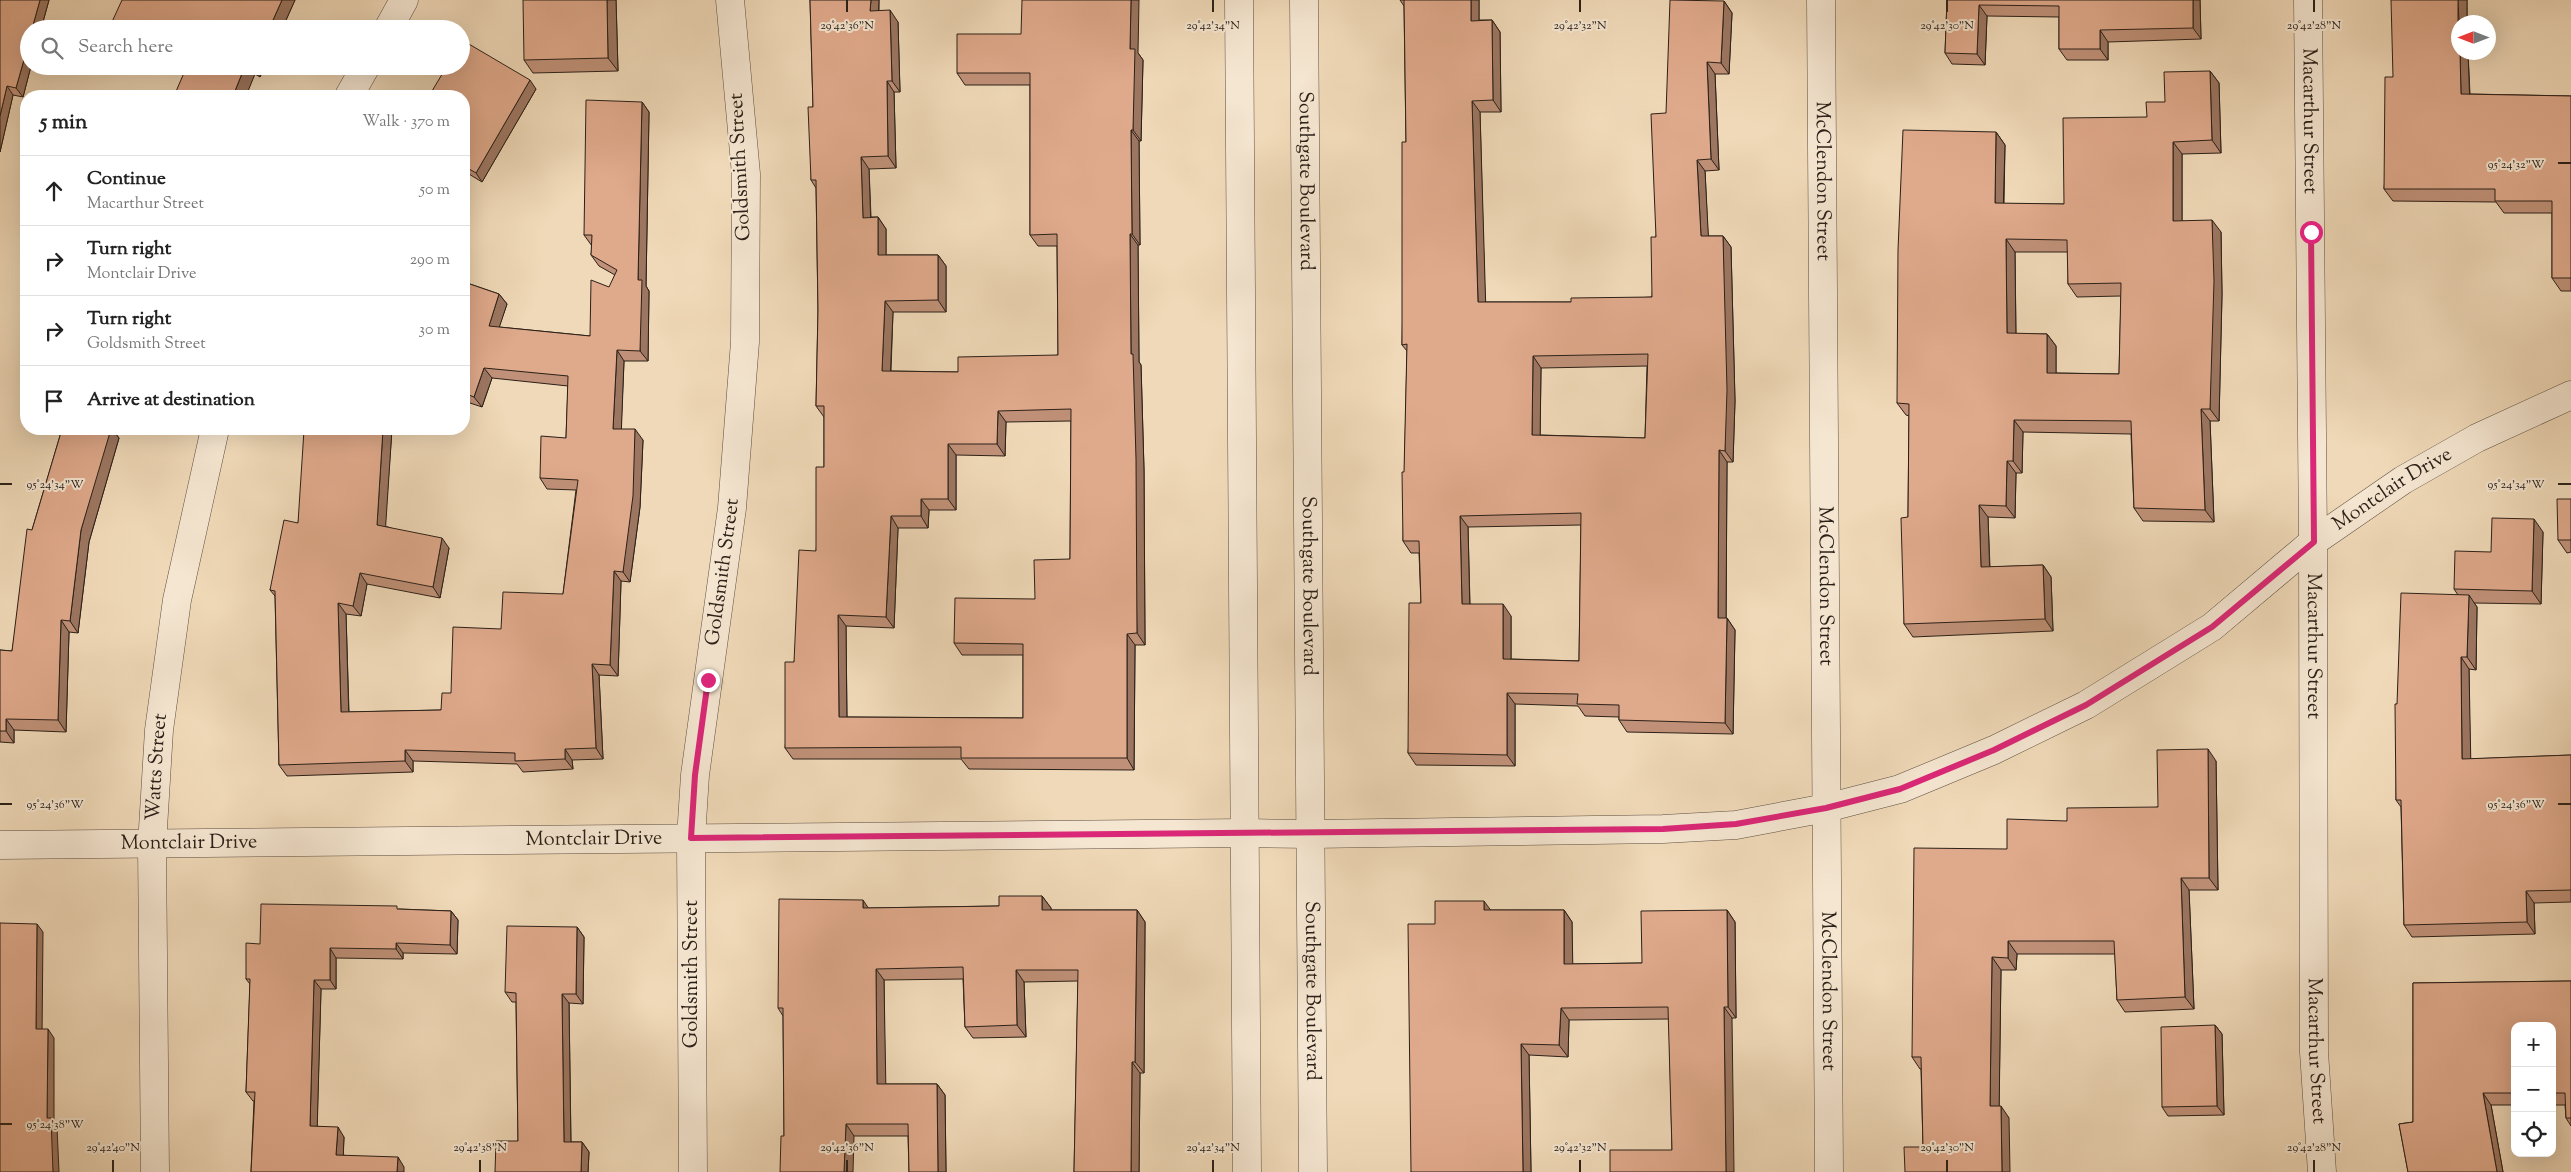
<!DOCTYPE html>
<html lang="en">
<head>
<meta charset="utf-8">
<style>
	body { margin:0; font-family:"Sorts Mill Goudy",serif; background:#f2f2f2; color:#222 }
	.controls { position:absolute; right:15px; bottom:15px; display:grid; overflow:hidden; border-radius:10px; box-shadow:0 5px 20px #0002 }
	.controls button { width:45px; height:45px; display:grid; place-items:center; padding:0; border:0; border-bottom:1px solid #e0e0e0; background:#fff; color:#222; font:25px sans-serif }
	.compass { position:absolute; left:2451px; top:15px; width:45px; height:45px; border-radius:50%; background:#fff; box-shadow:0 5px 20px #0002; rotate:270deg }
	.stop { position:absolute; width:15px; height:15px; margin:-11px; border:4px solid #db2777; border-radius:50%; background:#fff }
	.stop.end { background:#db2777; border-color:#fff; box-shadow:0 1px 5px #0008 }
	.list { margin:0; padding:0; list-style:none }
	h2 { display:flex; justify-content:space-between; align-items:center; height:65px; margin:0; padding:0 20px; font-size:21px }
	h2 small { font-size:16px; font-weight:400; color:#767676 }
	.list li { display:grid; grid-template-columns:32px 1fr auto; gap:15px; align-items:center; box-sizing:border-box; height:70px; padding:0 20px; border-top:1px solid #e0e0e0 }
	.list b { display:block; font-size:19px; white-space:nowrap }
	.list p { margin:0; font-size:16px; white-space:nowrap; color:#767676 }
	.list em { font-size:16px; font-style:normal; color:#767676 }
	.icon { flex:none; width:28px; height:28px; fill:none; stroke:currentColor; stroke-width:2; stroke-linecap:round; stroke-linejoin:round }
	.map { position:relative; flex:none; width:2571px; height:1172px; overflow:hidden }
	.search { position:absolute; background:#fff; box-shadow:0 5px 20px #0002; left:20px; top:20px; width:450px; height:55px; display:flex; align-items:center; gap:12px; box-sizing:border-box; padding:0 18px; border-radius:28px; color:#767676; font-size:19px }
	.panel { position:absolute; background:#fff; box-shadow:0 5px 20px #0002; left:20px; top:90px; width:450px; height:345px; border-radius:20px }
	.map>svg:first-child { display:block }
	.lines { fill:none; stroke-linecap:round; stroke-linejoin:round }
	.minor-casing { stroke:#5c4e40; stroke-width:29 }
	.minor { stroke:#f5e6d1; stroke-width:28 }
	.wall { fill:#c09178; stroke:#2b2018; fill-rule:evenodd }
	.shaded-wall { fill:#9c7661; stroke:#2b2018 }
	.building { fill:#dfa98b; stroke:#2b2018; fill-rule:evenodd }
	.route { stroke:#db2777; stroke-width:6 }
	.ticks { fill:none; stroke:#2b2018; stroke-width:2 }
	.labels { text-anchor:middle; dominant-baseline:central; stroke-width:4; stroke-linejoin:round; paint-order:stroke }
	.street-label { font-size:20px; fill:#2b2018; stroke:#f5e6d1 }
	.ticks-label { font-size:12px; text-anchor:middle; fill:#2b2018; stroke:#f5e6d1; stroke-width:4; stroke-linejoin:round; paint-order:stroke }
</style>
</head>
<body>
<div class="map">
<svg width="2571" height="1172" viewBox="0 0 2571 1172">
	<rect width="100%" height="100%" fill="#f0d9b8"/>
	<filter id="stains"><feTurbulence type="fractalNoise" baseFrequency=".004" numOctaves="4"/><feColorMatrix values="0 0 0 0 .2 0 0 0 0 .09 0 0 0 0 .02 0 0 0 .5 -.17"/></filter>
	<radialGradient id="worn" r=".72"><stop offset=".6" stop-color="#630" stop-opacity="0"/><stop offset="1" stop-color="#630" stop-opacity=".3"/></radialGradient>
	<g class="lines">
		<!-- minor casing -->
		<g class="minor-casing">
			<g id="minor">
				<path d="M1239 0 1247 1172"/>
				<path id="s1" d="M1304 0 1313 1172"/>
				<path id="s2" d="M1821 0 1829 1172"/>
				<path id="s3" d="M2308 0 2313 542 2314 1052 2322 1172"/>
				<path d="M388 29 404 0"/>
				<path d="M349 96 366 66"/>
				<path id="s4" d="M0 845 1245 833 1311 834 1663 829 1736 825 1826 808 1900 789 1994 750 2086 705 2212 627 2313 542 2403 480 2477 438 2571 395"/>
				<path id="s5" d="M155 1172 152 845 159 730 177 600 215 429"/>
				<path id="s6" d="M693 1172 691 838 695 775 732 508 745 342 746 174 730 0"/>
			</g>
		</g>
		<!-- minor -->
		<use href="#minor" class="minor"/>
	</g>
	<!-- wall -->
	<g class="wall">
		<path d="M0 0H49L41 29H29V66H31L23 97 13 95 0 152Z"/>
		<path d="M295 0 282 29H114L111 24Z"/>
		<path d="M616 0 618 71 533 73 524 60Z"/>
		<path d="M810 0H879V11L898 22 900 92H894L896 168 869 169 871 217H878L886 229V255H938L946 266V312H893L891 371 958 372 1058 355 1057 246H1038L1030 235V85H965L957 73 1138 53 1143 60 1141 141H1139L1140 245H1138L1139 362 1141 365 1144 470 1145 645H1135L1134 770 969 769 961 759H793L785 748 794 662 816 551 824 467V417L816 406 818 310 816 188 811 180 813 107ZM1071 421 1070 559 1035 599 954 643 962 655H1023V718L847 717 846 626 894 628 898 528H928L929 510H956V455L1005 456 1006 422Z"/>
		<path d="M1400 0H1479V20H1492L1500 32 1501 112H1480L1485 302H1571L1652 297 1656 237 1666 113 1724 1 1732 13 1729 74H1715L1719 170 1705 171 1708 236H1723L1731 247 1735 401 1733 462H1727L1726 618H1727L1735 630 1733 734 1627 732 1619 720V717L1585 716 1578 706 1515 704V766L1416 765 1408 753 1421 603 1419 553H1411L1403 541 1407 351 1402 345 1406 142 1404 6ZM1647 366 1645 438 1540 435 1541 368ZM1581 525 1579 661 1511 659V616L1470 604 1468 527Z"/>
		<path d="M1947 0H2200L2201 39 2108 42V60H2067L2059 49V17L1987 16 1985 65 1952 64 1945 53Z"/>
		<path d="M2467 0V22H2458V52H2468L2470 94 2571 96V291H2561L2552 278V213H2504L2496 202 2393 201 2384 189 2393 77Z"/>
		<path d="M185 66H265L260 77 255 74 186 67Z"/>
		<path d="M2210 71 2219 83 2221 153 2182 154V221L2221 232 2222 294 2219 421H2210L2214 522 2143 521 2134 508 2131 434 2023 432 2022 473H2016L2015 518 1988 517 1990 567 2043 565 2051 577 2053 631 1913 637 1904 624 1908 517 1909 416 1906 415 1897 403 1996 132 2005 145 2004 204H2064L2147 117 2165 102ZM2015 252H2068V284L2077 297 2121 296 2119 374 2056 373V346L2047 334H2016Z"/>
		<path d="M536 89 482 182 464 171V96Z"/>
		<path d="M642 102 649 112 646 286 649 291 648 361H624L621 429 643 440 640 507 630 582 621 581 618 676 599 675 603 759 572 760 573 769 523 772 517 764 413 761V772L287 776 279 765 275 596 270 590 298 523 313 429H392L385 526 449 548 440 598 367 584 361 616 346 614 349 712 441 710 451 693 501 629 563 594 576 490 547 489 540 478 566 438 568 386 492 378 482 407 464 401V282L499 294 507 304 499 327 590 336 615 275 599 266 591 255 592 246 584 235Z"/>
		<path d="M62 429H116L115 433 119 438 89 542 78 633 69 632 66 732 14 730V743L0 742V650L12 651 32 530Z"/>
		<path d="M2571 499V552L2567 553 2558 540Z"/>
		<path d="M2543 532 2541 604 2474 603 2477 607 2476 670 2469 669 2470 759 2571 755V902L2534 903 2535 934 2412 937 2404 925 2401 807 2396 800 2397 704 2458 595 2454 589 2491 552Z"/>
		<path d="M2216 761 2218 890H2189L2194 1009 2125 1012 2117 1000 2115 954H2017L2016 970H2001L1999 1106 2009 1118 1923 1147 1921 1069H1920L1912 1057 2007 849 2067 821 2158 807Z"/>
		<path d="M1042 896 1051 908V910H1137L1145 922 1144 1073H1140L1139 1172H1074L1078 981 1024 982 1026 1037 973 1038 965 1027 963 979 884 980 885 1084H937L945 1095 946 1172H909L908 1136H784L783 1016 778 1008 868 908 999 906Z"/>
		<path d="M399 909 451 911 458 920 457 954 403 953V959L336 958V989H321L317 1126 344 1137 343 1155 404 1167 251 1172 254 1101H253L246 1092 250 984 246 979 260 944Z"/>
		<path d="M1490 910H1564L1572 922V964L1642 963 1727 910 1735 922 1736 1018H1732L1672 1150 1669 1019 1569 1020 1568 1057 1529 1055 1531 1172H1411Z"/>
		<path d="M577 927 584 937 583 1004 569 1003 571 1142H582L589 1152 588 1172H495L518 1141 516 1002H512L505 992Z"/>
		<path d="M2571 981V1126L2566 1118 2565 1105H2552V1026H2515V1105H2491L2503 1172H2408L2399 1124 2413 1122V983Z"/>
		<path d="M2215 1025 2222 1034 2224 1115 2168 1116 2162 1107Z"/>
	</g>
	<!-- shaded-wall -->
	<g class="shaded-wall">
		<path d="M40 0H49L41 29H32Z"/>
		<path d="M282 0H295L282 29H269Z"/>
		<path d="M607 0H616L618 71 608 58Z"/>
		<path d="M871 0H879L878 22 870 11Z"/>
		<path d="M1131 0H1139L1138 53 1143 60 1141 141 1133 130 1130 49Z"/>
		<path d="M1471 0H1479V32L1471 21Z"/>
		<path d="M2193 0H2200L2201 39 2193 28Z"/>
		<path d="M2458 0H2467V22H2459Z"/>
		<path d="M1724 1 1732 13 1729 74 1721 63Z"/>
		<path d="M1979 5 1987 16 1985 65 1977 54Z"/>
		<path d="M890 10 898 22 900 92 892 81Z"/>
		<path d="M1492 20 1500 32 1501 112 1493 100Z"/>
		<path d="M2100 30 2108 42V60L2100 49Z"/>
		<path d="M29 42V66H31L23 97 16 88Z"/>
		<path d="M2460 52H2468L2470 107 2461 94Z"/>
		<path d="M1707 62 1715 74 1719 170 1711 159Z"/>
		<path d="M245 66H249L255 74 246 96H233Z"/>
		<path d="M253 66H265L260 77Z"/>
		<path d="M2210 71 2219 83 2221 153 2212 140Z"/>
		<path d="M530 80 536 89 482 182 476 173Z"/>
		<path d="M887 81 894 92 896 168 888 156Z"/>
		<path d="M7 86 13 95 0 152V116Z"/>
		<path d="M1472 101 1480 112 1486 314 1478 302Z"/>
		<path d="M642 102 649 112 646 286 649 291 648 361 640 351 638 280Z"/>
		<path d="M1131 130 1139 141 1140 245 1132 234Z"/>
		<path d="M1996 132 2005 145 2003 216 1995 203Z"/>
		<path d="M2173 142 2182 154V233L2173 221Z"/>
		<path d="M861 157 869 169 871 229 863 218Z"/>
		<path d="M1697 160 1705 171 1709 248 1701 236Z"/>
		<path d="M878 217 886 229V267L878 255Z"/>
		<path d="M2212 220 2221 232 2222 294 2219 421 2210 409Z"/>
		<path d="M1130 234 1138 245 1139 362 1141 365 1144 470 1145 645 1137 633 1131 354Z"/>
		<path d="M1723 236 1731 247 1735 401 1733 462 1725 451Z"/>
		<path d="M2006 239 2015 252 2016 346 2007 333Z"/>
		<path d="M938 255 946 266V312L938 300Z"/>
		<path d="M499 294 507 304 496 337 489 326Z"/>
		<path d="M885 301 893 312 890 382 882 371Z"/>
		<path d="M2047 334 2056 346V386L2047 373Z"/>
		<path d="M617 350 624 361 621 440 613 429Z"/>
		<path d="M1533 356 1541 368 1540 446 1532 435Z"/>
		<path d="M484 368 492 378 482 407 474 397Z"/>
		<path d="M2201 409 2210 421 2214 522 2205 510Z"/>
		<path d="M998 411 1006 422 1005 456 997 444Z"/>
		<path d="M2014 420 2023 432 2022 473 2013 461Z"/>
		<path d="M108 429H116L115 433 119 438 89 542 78 633 70 621 81 530Z"/>
		<path d="M383 429H392L385 536 377 525Z"/>
		<path d="M635 429 643 440 640 507 630 582 623 572Z"/>
		<path d="M948 444 956 455V510L948 499Z"/>
		<path d="M1719 450 1727 462 1726 630 1718 618Z"/>
		<path d="M2007 461 2016 473 2015 518 2006 506Z"/>
		<path d="M921 499 929 510 928 528 921 516Z"/>
		<path d="M1979 505 1988 517 1990 580 1981 567Z"/>
		<path d="M891 516 898 528 894 628 886 617Z"/>
		<path d="M1460 516 1468 527 1470 615 1462 604Z"/>
		<path d="M2534 519 2543 532 2541 604 2532 591Z"/>
		<path d="M442 538 449 548 440 598 433 587Z"/>
		<path d="M2043 565 2051 577 2053 631 2045 619Z"/>
		<path d="M614 571 621 581 618 676 610 665Z"/>
		<path d="M360 573 367 584 361 616 353 606Z"/>
		<path d="M2469 595 2477 607 2476 670 2467 657Z"/>
		<path d="M338 603 346 614 349 723 341 712Z"/>
		<path d="M1503 604 1511 616V671L1503 659Z"/>
		<path d="M838 615 846 626 847 728 839 717Z"/>
		<path d="M1727 618 1735 630 1733 734 1725 723Z"/>
		<path d="M61 620 69 632 66 732 58 720Z"/>
		<path d="M1127 634 1135 645 1134 770 1127 758Z"/>
		<path d="M2461 657 2469 669 2471 771 2462 759Z"/>
		<path d="M592 664 599 675 603 759 596 748Z"/>
		<path d="M1507 693 1515 704V766L1507 755Z"/>
		<path d="M6 719 14 730V743L6 731Z"/>
		<path d="M565 749 572 760 573 769 565 759Z"/>
		<path d="M2208 749 2216 761 2218 890 2209 878Z"/>
		<path d="M405 750 413 761V772L405 761Z"/>
		<path d="M2181 878 2189 890 2194 1009 2185 997Z"/>
		<path d="M2526 891 2534 903 2535 934 2527 922Z"/>
		<path d="M1042 896 1051 908V922L1042 910Z"/>
		<path d="M863 900 871 912 863 908Z"/>
		<path d="M1484 901 1492 912 1484 910Z"/>
		<path d="M1137 910 1145 922 1144 1073 1135 1062Z"/>
		<path d="M1564 910 1572 922 1573 976 1564 964Z"/>
		<path d="M1727 910 1735 922 1736 1018 1728 1007Z"/>
		<path d="M451 911 458 920 457 954 450 945Z"/>
		<path d="M37 924 43 932 42 1038 36 1029Z"/>
		<path d="M577 927 584 937 583 1004 576 994Z"/>
		<path d="M2008 941 2017 954 2016 970 2008 958Z"/>
		<path d="M396 943 403 953V959L396 949Z"/>
		<path d="M330 948 336 958V989L330 980Z"/>
		<path d="M1992 957 2001 970 1999 1118 1990 1106Z"/>
		<path d="M876 969 884 980 886 1095 877 1084Z"/>
		<path d="M1016 970 1024 982 1026 1037 1017 1025Z"/>
		<path d="M314 980 321 989 317 1135 310 1126Z"/>
		<path d="M562 994 569 1003 571 1151 564 1142Z"/>
		<path d="M1724 1007 1732 1018 1734 1172H1726Z"/>
		<path d="M1561 1008 1569 1020 1568 1057 1559 1045Z"/>
		<path d="M2215 1025 2222 1034 2224 1115 2217 1106Z"/>
		<path d="M48 1029 54 1038V1122L57 1127 59 1172H53L47 1118Z"/>
		<path d="M1521 1044 1529 1055 1531 1172H1523Z"/>
		<path d="M1132 1062 1140 1073 1139 1172H1131Z"/>
		<path d="M937 1084 945 1095 946 1172H938Z"/>
		<path d="M2483 1093 2491 1105 2503 1172H2497Z"/>
		<path d="M2001 1106 2009 1118 2010 1172H2002Z"/>
		<path d="M846 1124 854 1136 853 1172H844Z"/>
		<path d="M338 1127 344 1137 343 1164 336 1155Z"/>
		<path d="M582 1142 589 1152 588 1172H581Z"/>
		<path d="M398 1157 404 1167V1172H397Z"/>
	</g>
	<!-- building -->
	<g class="building">
		<path d="M0 0H40L32 29H29V42L16 88 7 86 0 116Z"/>
		<path d="M122 0H282L269 29H121L111 24Z"/>
		<path d="M523 0H607L608 58 524 60Z"/>
		<path d="M810 0H871L870 11 890 10 892 81H887L888 156 861 157 863 218 878 217V255H938V300L885 301 882 371 958 372V357L1058 355 1057 234 1030 235V73H957V34H1021L1022 0H1131L1130 49H1135L1133 130H1131L1132 234H1130L1131 354H1133L1136 459 1137 633 1127 634V758H961V747L785 748V662H794L799 550 816 551V467H824V406H816L818 310 816 180H811L808 107H813ZM1071 409 1070 559 1034 560 1035 599 955 598 954 643 1023 644V718L839 717 838 615 886 617 891 516H921V499H948V444H997L998 411Z"/>
		<path d="M1404 0H1471V21L1492 20 1493 100 1472 101 1478 302H1571V298L1652 297 1651 237H1656L1651 114 1666 113 1670 0 1724 1 1721 63 1707 62 1711 159 1697 160 1701 236H1723L1727 390 1725 451 1719 450 1718 618H1727L1725 723 1619 720V705L1577 704 1578 694 1507 693V755L1408 753 1409 603H1421L1419 541H1403L1402 472H1404L1407 344 1402 345V142H1406ZM1648 354 1645 438 1532 435 1533 356ZM1581 513 1579 661 1503 659V604H1462L1460 516Z"/>
		<path d="M1947 0H2193V28L2100 30V49H2059V6L1979 5 1977 54 1945 53Z"/>
		<path d="M2391 0H2458V52H2460L2461 94 2571 96V278H2552V201H2495V189H2384L2385 77H2393Z"/>
		<path d="M462 40 530 80 476 173 464 166V96H429L447 66H461V41Z"/>
		<path d="M187 66H245L233 96H174Z"/>
		<path d="M2210 71 2212 140 2173 142V221L2212 220 2214 281 2210 409H2201L2205 510 2134 508 2131 421 2014 420 2013 461H2007L2006 506 1979 505 1981 567 2043 565 2045 619 1904 624 1901 518 1908 517 1909 404 1897 403 1898 250 1903 130 1996 132 1995 203 2064 204 2063 118 2147 117 2146 102H2165L2164 72ZM2006 239 2067 240 2068 284 2121 283 2119 374 2047 373V334L2007 333Z"/>
		<path d="M586 100 642 102 638 280H642L640 351 617 350 613 429H635L633 496 623 572 614 571 610 665 592 664 596 748 565 749V759L515 761V753L405 750V761L279 765 275 591 270 590 284 520 298 523 304 430 313 431V429H383L377 525 442 538 433 587 360 573 353 606 338 603 341 712 441 710 442 693H451L453 627 501 629 503 592 563 594 578 480 540 478 541 436 566 438 568 376 484 368 474 397 464 393V282L499 294 489 326 590 336 591 280 609 287 617 270 591 255 592 235H584Z"/>
		<path d="M62 429H111L81 530 70 621 61 620 58 720 6 719V731H0V650L12 651 27 529 32 530Z"/>
		<path d="M2557 499H2571V540H2558Z"/>
		<path d="M2492 518 2534 519 2532 591 2454 589 2455 551 2491 552Z"/>
		<path d="M2401 593 2469 595 2467 657H2461L2462 759 2571 755V890L2526 891 2527 922 2404 925 2401 800H2396L2395 704H2397Z"/>
		<path d="M2208 749 2209 878H2181L2185 997 2117 1000 2114 941H2008V958L1992 957 1990 1106H2001L2002 1172H1905L1904 1147H1923L1921 1057H1912L1914 848 2007 849V819L2067 821V808L2158 807 2157 750Z"/>
		<path d="M999 896H1042V910H1137L1135 1062H1132L1131 1172H1074L1078 970H1016L1017 1025 965 1027 963 967 876 969 877 1084H937L938 1172H909L908 1124H846L844 1172H780L781 1136H784L783 1008H778L779 899 863 900V908L999 906Z"/>
		<path d="M1435 901H1484V910H1564V964L1642 963 1641 911 1727 910 1728 1007H1724L1726 1172H1610V1150H1672L1668 1007 1561 1008 1559 1045 1521 1044 1523 1172H1411L1408 924H1435Z"/>
		<path d="M261 904 397 906V909L451 911 450 945 396 943V949L330 948V980H314L310 1126 338 1127 336 1155 398 1157 397 1172H251L255 1092H246L250 979H246V943L260 944Z"/>
		<path d="M0 923 37 924 36 1029H48L47 1118H51L53 1172H0Z"/>
		<path d="M507 926 577 927 576 994H562L564 1142H582L581 1172H495L496 1141H518L516 993 505 992Z"/>
		<path d="M2571 981V1118H2566L2565 1093H2552V1026H2515V1093H2483L2497 1172H2408L2399 1124 2413 1122V983Z"/>
		<path d="M2215 1025 2217 1106 2162 1107 2161 1027Z"/>
	</g>
	<g class="lines">
		<!-- route -->
		<path class="route" d="M708 680 695 775 691 838 1663 829 1736 824 1826 808 1900 789 1994 750 2086 705 2212 627 2314 542 2311 232"/>
	</g>
	<!-- ticks -->
	<path class="ticks" d="M847 0V12M1213 0V12M1580 0V12M1947 0V12M2314 0V12M2558 163H2571M0 484H12M2558 484H2571M0 804H12M2558 804H2571M0 1124H12M113 1160V1172M480 1160V1172M847 1160V1172M1213 1160V1172M1580 1160V1172M1947 1160V1172M2314 1160V1172"/>
	<g class="labels">
		<!-- street labels -->
		<g class="street-label">
			<text stroke="none"><textPath href="#s3" startOffset="121">Macarthur Street</textPath></text>
			<text transform="translate(741 167) rotate(-93)">Goldsmith Street</text>
			<text stroke="none"><textPath href="#s1" startOffset="181">Southgate Boulevard</textPath></text>
			<text stroke="none"><textPath href="#s2" startOffset="181">McClendon Street</textPath></text>
			<text stroke="none"><textPath href="#s4" startOffset="2484">Montclair Drive</textPath></text>
			<text stroke="none"><textPath href="#s6" startOffset="602">Goldsmith Street</textPath></text>
			<text stroke="none"><textPath href="#s1" startOffset="586">Southgate Boulevard</textPath></text>
			<text stroke="none"><textPath href="#s2" startOffset="586">McClendon Street</textPath></text>
			<text stroke="none"><textPath href="#s3" startOffset="646">Macarthur Street</textPath></text>
			<text stroke="none"><textPath href="#s5" startOffset="405">Watts Street</textPath></text>
			<text stroke="none"><textPath href="#s4" startOffset="594">Montclair Drive</textPath></text>
			<text stroke="none"><textPath href="#s4" startOffset="189">Montclair Drive</textPath></text>
			<text transform="translate(692 974) rotate(-90)">Goldsmith Street</text>
			<text stroke="none"><textPath href="#s1" startOffset="991">Southgate Boulevard</textPath></text>
			<text stroke="none"><textPath href="#s2" startOffset="991">McClendon Street</textPath></text>
			<text stroke="none"><textPath href="#s3" startOffset="1051">Macarthur Street</textPath></text>
		</g>
	</g>
	<g class="ticks-label">
		<text x="847" y="29">29°42'36"N</text>
		<text x="1213" y="29">29°42'34"N</text>
		<text x="1580" y="29">29°42'32"N</text>
		<text x="1947" y="29">29°42'30"N</text>
		<text x="2314" y="29">29°42'28"N</text>
		<text x="2516" y="168">95°24'32"W</text>
		<text x="2516" y="488">95°24'34"W</text>
		<text x="55" y="488">95°24'34"W</text>
		<text x="2516" y="808">95°24'36"W</text>
		<text x="55" y="808">95°24'36"W</text>
		<text x="55" y="1128">95°24'38"W</text>
		<text x="113" y="1151">29°42'40"N</text>
		<text x="480" y="1151">29°42'38"N</text>
		<text x="847" y="1151">29°42'36"N</text>
		<text x="1213" y="1151">29°42'34"N</text>
		<text x="1580" y="1151">29°42'32"N</text>
		<text x="1947" y="1151">29°42'30"N</text>
		<text x="2314" y="1151">29°42'28"N</text>
	</g>
	<rect width="100%" height="100%" filter="url(#stains)"/>
	<rect width="100%" height="100%" fill="url(#worn)"/>
</svg>
<div class="controls">
<button>+</button>
<button>−</button>
<button><svg class="icon" aria-label="locate" viewBox="0 0 24 24"><circle cx="12" cy="12" r="6"/><path d="M12 2v4M12 18v4M2 12h4M18 12h4"/></svg></button>
</div>
<svg class="compass" viewBox="-18 -18 36 36"><path d="M0-13l5 13h-10z" fill="#e53935"/><path d="M0 13l5-13h-10z" fill="#767676"/></svg>
<div class="stop" style="left:2311px;top:232px"></div>
<div class="stop end" style="left:708px;top:680px"></div>
<div class="search"><svg class="icon" aria-label="search" viewBox="0 0 24 24"><circle cx="10" cy="10" r="6"/><path d="M15 15l6 6"/></svg>Search here</div>
<section class="panel">
<h2>5 min<small>Walk · 370 m</small></h2>
<ul class="list">
<li><svg class="icon" aria-label="ahead" viewBox="0 0 24 24"><path d="M12 20V5M6 11l6-6 6 6"/></svg><div><b>Continue</b><p>Macarthur Street</p></div><em>50 m</em></li>
<li><svg class="icon" aria-label="right" viewBox="0 0 24 24"><path d="M7 20v-9h11M14 6l5 5-5 5"/></svg><div><b>Turn right</b><p>Montclair Drive</p></div><em>290 m</em></li>
<li><svg class="icon" aria-label="right" viewBox="0 0 24 24"><path d="M7 20v-9h11M14 6l5 5-5 5"/></svg><div><b>Turn right</b><p>Goldsmith Street</p></div><em>30 m</em></li>
<li><svg class="icon" aria-label="arrive" viewBox="0 0 24 24"><path d="M6 21V4h12l-3 4 3 4H6"/></svg><div><b>Arrive at destination</b></div></li>
</ul>
</section>
</div>
</body>
</html>
